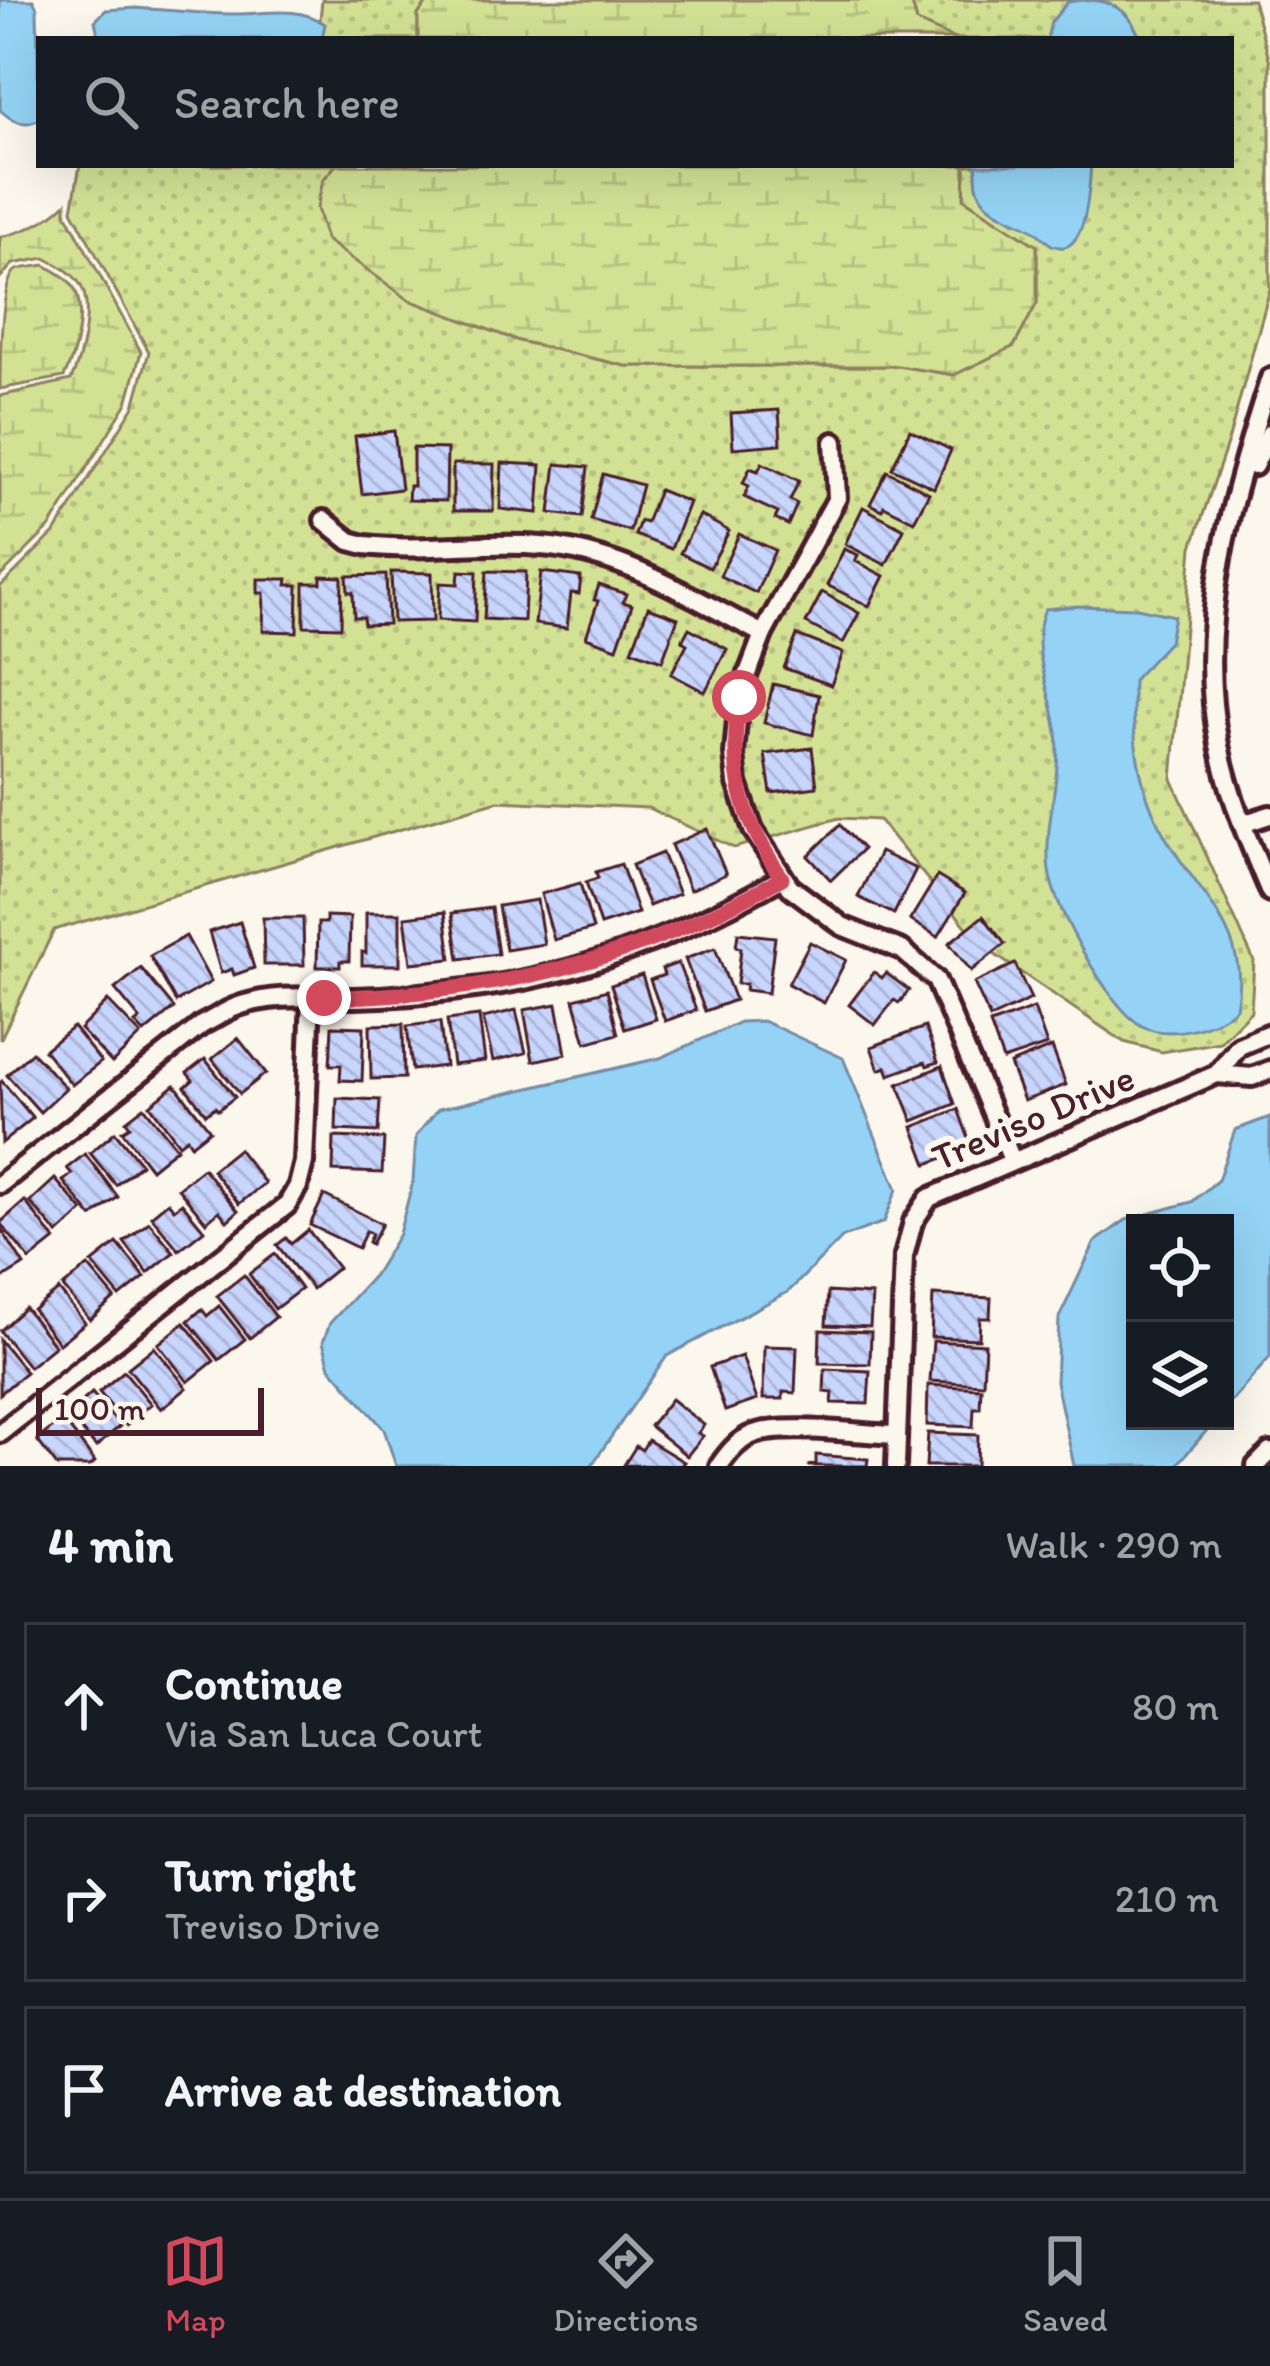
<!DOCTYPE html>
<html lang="en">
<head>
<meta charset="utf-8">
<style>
	body { margin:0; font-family:Itim,sans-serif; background:#242831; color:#f1f3f6 }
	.controls { position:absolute; right:36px; bottom:36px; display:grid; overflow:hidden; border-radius:0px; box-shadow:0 12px 48px #0002 }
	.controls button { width:108px; height:108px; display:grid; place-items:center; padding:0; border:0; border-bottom:3px solid #363941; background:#171b24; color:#f1f3f6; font:60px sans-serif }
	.scale { position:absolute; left:36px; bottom:30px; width:228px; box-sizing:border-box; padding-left:12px; border:6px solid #4a1f2b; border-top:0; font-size:33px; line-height:42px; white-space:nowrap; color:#4a1f2b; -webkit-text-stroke:9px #fbf7ec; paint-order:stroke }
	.stop { position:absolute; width:36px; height:36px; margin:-27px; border:9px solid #d1495b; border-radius:50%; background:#fff }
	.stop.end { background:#d1495b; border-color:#fff; box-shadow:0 3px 12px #0008 }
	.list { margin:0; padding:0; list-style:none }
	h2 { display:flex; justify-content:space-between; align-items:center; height:156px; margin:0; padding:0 48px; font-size:51px }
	h2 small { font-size:39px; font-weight:400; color:#9ea1a6 }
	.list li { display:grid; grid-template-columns:78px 1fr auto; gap:36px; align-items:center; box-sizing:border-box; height:168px; margin:0 24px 24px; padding:0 24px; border:3px solid #363941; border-radius:0px }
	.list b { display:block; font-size:45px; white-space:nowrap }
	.list p { margin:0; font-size:39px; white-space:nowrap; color:#9ea1a6 }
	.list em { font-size:39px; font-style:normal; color:#9ea1a6 }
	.icon { flex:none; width:66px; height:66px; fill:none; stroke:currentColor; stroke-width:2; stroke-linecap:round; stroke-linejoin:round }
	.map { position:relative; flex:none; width:1270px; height:1466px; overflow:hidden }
	.search { position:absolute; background:#171b24; box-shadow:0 12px 48px #0002; left:36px; right:36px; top:36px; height:132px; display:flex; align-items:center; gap:30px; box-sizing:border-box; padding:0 42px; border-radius:0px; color:#9ea1a6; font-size:45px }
	.sheet { height:732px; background:#171b24 }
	nav { display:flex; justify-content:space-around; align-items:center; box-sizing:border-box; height:168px; border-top:3px solid #363941; background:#171b24; font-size:33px; color:#9ea1a6 }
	nav a { display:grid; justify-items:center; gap:6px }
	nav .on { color:#d1495b }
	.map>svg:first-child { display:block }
	.grass { fill:url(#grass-dots); stroke:#8e8060; stroke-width:3 }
	.wetland { fill:url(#wetland-marsh); stroke:#8e8060; stroke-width:3 }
	.water { fill:#94d3f5; stroke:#768ba4; stroke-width:3 }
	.building { fill:url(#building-back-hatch); stroke:#4a1f2b; stroke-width:3 }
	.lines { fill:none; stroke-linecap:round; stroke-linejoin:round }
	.minor-casing { stroke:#4a1f2b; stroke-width:26 }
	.minor { stroke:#fbf7ec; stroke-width:16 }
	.route { stroke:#d1495b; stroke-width:15 }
	.labels { text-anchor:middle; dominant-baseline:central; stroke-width:12; stroke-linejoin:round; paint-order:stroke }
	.street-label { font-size:39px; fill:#4a1f2b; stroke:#fbf7ec }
</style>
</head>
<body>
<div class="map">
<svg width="1270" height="1466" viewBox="0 0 1270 1466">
	<defs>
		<pattern id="grass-dots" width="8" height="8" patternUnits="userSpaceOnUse" patternTransform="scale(3)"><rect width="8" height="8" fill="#d3e195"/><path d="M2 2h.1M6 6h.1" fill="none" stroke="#b7c181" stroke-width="1.8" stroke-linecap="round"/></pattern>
		<pattern id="wetland-marsh" width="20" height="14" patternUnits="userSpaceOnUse" patternTransform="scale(3)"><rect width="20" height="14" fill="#d3e195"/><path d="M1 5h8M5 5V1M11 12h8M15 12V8" fill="none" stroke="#b7c181"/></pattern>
		<pattern id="building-back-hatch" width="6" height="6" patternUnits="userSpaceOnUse" patternTransform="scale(3)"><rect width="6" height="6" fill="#c8d5fc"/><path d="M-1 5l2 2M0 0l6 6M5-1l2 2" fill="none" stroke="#adb6d8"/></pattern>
	</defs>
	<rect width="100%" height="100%" fill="#fbf7ec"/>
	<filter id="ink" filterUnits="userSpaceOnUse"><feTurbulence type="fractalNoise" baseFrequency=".00833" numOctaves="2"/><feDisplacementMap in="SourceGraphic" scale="24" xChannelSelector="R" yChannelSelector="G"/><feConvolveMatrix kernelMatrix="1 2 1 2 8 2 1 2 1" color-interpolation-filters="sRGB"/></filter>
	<g filter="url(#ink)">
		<!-- grass -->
		<g class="grass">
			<path d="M322 0H429L418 15V39H318Z"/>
			<path d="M911 0H1253L1270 62V289L1229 438 1192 547 1172 779 1254 961 1251 1011 1220 1042 1162 1052 1124 1042 982 946 879 820 839 818 734 848 648 808 498 801 54 930 0 1040V587L56 531 134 406 149 352 72 210 80 165H336L323 180 409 300 519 341 626 366H898L954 375 1014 346 1037 302V246L964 199 965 165H1231V39H955L917 22Z"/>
		</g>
		<!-- wetland -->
		<g class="wetland">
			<path d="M429 0H911L917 22 955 39H418V15Z"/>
			<path d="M336 165H965L964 199 1037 246V303L1014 346 954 375 898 366H626L519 341 409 300 326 240 317 208 323 180Z"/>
			<path d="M66 203V213L141 352 127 403 50 527 0 577V396L71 380C81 358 92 314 83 290 77 274 59 265 45 258L13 264 0 278V237C24 232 48 221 66 203Z"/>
			<path d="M45 265C56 272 69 277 75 290 86 314 75 355 64 377L0 389C0 364 0 285 15 271 22 267 36 267 45 265Z"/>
		</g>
		<!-- water -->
		<g class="water">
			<path d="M0 0H33L37 8 39 119C24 128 12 121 0 110Z"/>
			<path d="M1083 0C1113 0 1130 10 1140 39H1047L1051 22 1068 2Z"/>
			<path d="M136 8C167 10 200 14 232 14 263 15 297 4 325 24L322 39H99L95 21 106 10Z"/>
			<path d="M977 165H1091C1089 184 1088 261 1052 245 1044 241 1038 232 1030 228 1000 213 970 206 977 165Z"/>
			<path d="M1078 606 1137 608 1174 616 1169 642 1133 680C1132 734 1137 787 1164 834 1197 895 1252 930 1236 1008 1215 1027 1170 1040 1142 1026 1110 1009 1054 908 1049 871 1043 827 1062 776 1057 733 1052 693 1028 647 1045 609Z"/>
			<path d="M763 1021 843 1058 897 1189 884 1222 843 1237 788 1292 667 1356 591 1466H396L384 1429 330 1367 323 1342 330 1323 374 1275 399 1234 413 1181 416 1136 438 1109 660 1058 740 1022Z"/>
			<path d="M1270 1117V1357L1225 1409V1223H1135V1421H1215L1176 1466H1074L1056 1382 1059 1318 1095 1242 1126 1220 1192 1202 1218 1180 1235 1130Z"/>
		</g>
		<!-- building -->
		<g class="building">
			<path d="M779 410 781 444 733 448 731 413Z"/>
			<path d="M910 430 951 450 934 488 892 468Z"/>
			<path d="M394 431 401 489 362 494 355 436Z"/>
			<path d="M413 448 447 449 446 501 408 500 409 486H413Z"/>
			<path d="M502 463 541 465 538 513 500 509Z"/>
			<path d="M762 463 799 481 790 500 797 504 788 525 775 519 778 513 744 497 749 486 743 483 750 468 758 471Z"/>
			<path d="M453 464H494L493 511H453Z"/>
			<path d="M556 464 588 467 582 517 550 513Z"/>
			<path d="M887 471 929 493 914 521 884 506 882 510 870 504Z"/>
			<path d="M603 474 642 485 630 531 591 520Z"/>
			<path d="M659 490 689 502 671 549 635 535 640 521 646 523Z"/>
			<path d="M863 507 904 529 886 565 845 544Z"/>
			<path d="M700 515 729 531 710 568 680 553Z"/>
			<path d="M739 534 775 550 756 593 720 576Z"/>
			<path d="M844 549 858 555 855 561 884 576 869 606 827 585Z"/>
			<path d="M459 571 477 572 475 622 438 620 440 583 458 584Z"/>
			<path d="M487 571 526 572 524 621 484 619Z"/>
			<path d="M391 572 432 573 433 621 393 622Z"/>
			<path d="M541 572 581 577 579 594 571 593 567 628 535 624Z"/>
			<path d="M386 575 388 624 364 625 363 617H354L353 592H348L347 576Z"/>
			<path d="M321 576 342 577 341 627 304 626V583H321Z"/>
			<path d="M258 579H288L287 585H298L297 632 263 631 264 593H258Z"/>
			<path d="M599 585 626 594 623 602 632 605 617 648 586 637 598 601 594 600Z"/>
			<path d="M822 592 859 613 843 643 806 623Z"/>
			<path d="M648 607 678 618 662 661 632 650Z"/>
			<path d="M689 628 727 649 705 692 671 674 687 644 682 641Z"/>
			<path d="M797 635 843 653 831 685 784 668Z"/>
			<path d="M773 684 819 695 813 735 764 723Z"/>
			<path d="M812 748 817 787 771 793 765 754Z"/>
			<path d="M840 825 863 849 831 880 808 856Z"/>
			<path d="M707 829 726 874 690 890 671 845Z"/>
			<path d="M880 852 916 869 894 914 858 897Z"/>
			<path d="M662 853 679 894 649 906 632 865Z"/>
			<path d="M621 864 638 913 600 925 586 882 598 878 596 872Z"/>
			<path d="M937 876 965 893 938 937 910 920Z"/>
			<path d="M580 883 593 929 554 940 541 894Z"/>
			<path d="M537 900 544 944 506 950 498 906Z"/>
			<path d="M491 908 498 954 459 959 452 913Z"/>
			<path d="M445 912 451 959 411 963 405 917Z"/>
			<path d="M366 913H400V965H362V952L366 953Z"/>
			<path d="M326 916 350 917 349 961H340V967H317L318 923H326Z"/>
			<path d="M983 916 1005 944 971 971 949 943Z"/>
			<path d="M263 918H303L304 965H264Z"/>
			<path d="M240 922 254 968 234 975 232 969 221 973 209 932Z"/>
			<path d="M738 933 775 937 768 993 745 990 746 984H737L741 948 736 947Z"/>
			<path d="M186 936 211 982 176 1002 150 956Z"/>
			<path d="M810 942 846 960 824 1003 788 984Z"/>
			<path d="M715 948 735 1000 705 1011 685 959Z"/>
			<path d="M678 963 696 1010 665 1021 650 980 664 975 662 969Z"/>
			<path d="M1015 964 1031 999 990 1018 974 983Z"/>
			<path d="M141 968 174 1008 144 1033 135 1023 140 1019 115 989Z"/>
			<path d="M874 972 882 978 886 973 909 990 899 1003 894 1000 875 1025 849 1005Z"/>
			<path d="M642 975 656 1019 625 1029 611 985Z"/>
			<path d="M607 990 618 1034 586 1043 574 999Z"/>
			<path d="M108 1001 141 1035 112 1063 80 1029Z"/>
			<path d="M557 1004 566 1054 533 1061 524 1010Z"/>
			<path d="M1034 1008 1047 1045 1003 1060 990 1024Z"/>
			<path d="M516 1010 526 1053 493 1061 483 1018Z"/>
			<path d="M479 1016 485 1061 453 1065 447 1020Z"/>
			<path d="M440 1022 445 1066 412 1070 407 1026Z"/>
			<path d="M403 1024 404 1078 371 1079 370 1025Z"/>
			<path d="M332 1026 364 1027 362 1081 340 1080 341 1065H330Z"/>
			<path d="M73 1027 101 1062 72 1085 44 1050Z"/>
			<path d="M925 1027 938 1062 927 1066 925 1062 889 1075 886 1067 879 1070 871 1047Z"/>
			<path d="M238 1038 266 1073 240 1094 212 1059Z"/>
			<path d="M1052 1047 1066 1085 1024 1101 1010 1064Z"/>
			<path d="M32 1052 66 1088 40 1112 7 1075Z"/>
			<path d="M205 1059 235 1097 218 1110 215 1107 206 1114 185 1087 193 1080 187 1073Z"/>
			<path d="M942 1066 955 1104 913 1121 898 1084Z"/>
			<path d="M2 1081 33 1118 2 1143 0 1083Z"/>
			<path d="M175 1085 210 1130 191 1145 187 1138 179 1144 150 1105Z"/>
			<path d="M337 1098 380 1100 378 1132 336 1130Z"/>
			<path d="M144 1107 177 1148 151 1169 122 1131 130 1126 126 1121Z"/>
			<path d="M958 1109 972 1147 927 1164 913 1127Z"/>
			<path d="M115 1132 141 1164 116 1185 90 1153Z"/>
			<path d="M334 1137 384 1139 382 1173 333 1171Z"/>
			<path d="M238 1149 265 1183 239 1204 212 1170Z"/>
			<path d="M85 1154 118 1197 92 1217 63 1181 72 1174 67 1168Z"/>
			<path d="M203 1168 238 1211 227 1221 219 1211 206 1222 178 1188Z"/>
			<path d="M55 1179 83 1211 58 1234 30 1202Z"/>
			<path d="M324 1195 382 1224 371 1244 368 1242 372 1234 366 1231 358 1248 310 1225Z"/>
			<path d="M25 1201 55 1240 30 1260 0 1223Z"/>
			<path d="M168 1202 174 1209 182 1203 204 1230 179 1250 151 1216Z"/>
			<path d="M149 1222 174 1252 148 1273 124 1242Z"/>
			<path d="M0 1227 24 1265 0 1280Z"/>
			<path d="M308 1230 338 1268 312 1289 277 1245 286 1238 291 1244Z"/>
			<path d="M117 1243 145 1277 120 1297 92 1263Z"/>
			<path d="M275 1254 301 1289 275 1309 249 1274Z"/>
			<path d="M88 1266 115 1298 90 1320 63 1287Z"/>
			<path d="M244 1275 276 1317 250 1338 217 1296Z"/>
			<path d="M59 1290 85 1323 59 1344 33 1310Z"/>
			<path d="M828 1292 872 1295 870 1327 826 1325Z"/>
			<path d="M933 1295 991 1298 990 1318H980L979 1339 931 1337Z"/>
			<path d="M219 1306 245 1339 219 1360 188 1321 202 1309 207 1316Z"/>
			<path d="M25 1308 55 1346 29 1367 0 1331Z"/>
			<path d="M184 1323 214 1361 188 1382 158 1344Z"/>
			<path d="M820 1330 871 1332 870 1364 819 1363Z"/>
			<path d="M0 1340 26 1372 0 1394Z"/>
			<path d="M933 1341 985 1344 983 1384 930 1381Z"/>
			<path d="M764 1346 797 1347 795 1393 783 1392V1399H763Z"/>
			<path d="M154 1347 187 1388 161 1409 128 1368Z"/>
			<path d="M742 1356 757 1400 725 1411 710 1367Z"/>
			<path d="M825 1369 870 1371 868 1404 832 1403 833 1393 824 1392Z"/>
			<path d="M124 1371 151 1404 126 1425 99 1392Z"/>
			<path d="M928 1385 981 1388 980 1408H974L973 1427 927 1425Z"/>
			<path d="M92 1393 120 1426 96 1447 68 1414Z"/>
			<path d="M671 1399 704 1425 698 1433 703 1436 687 1456 650 1426Z"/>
			<path d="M63 1419 95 1462 90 1466H57L37 1440Z"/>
			<path d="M928 1433 978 1435 977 1466H926Z"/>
			<path d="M648 1440 684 1462 681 1466 624 1465 636 1446 642 1450Z"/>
			<path d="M816 1455 868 1459 867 1466H808L816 1464Z"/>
		</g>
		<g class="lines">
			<!-- minor casing -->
			<g class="minor-casing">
				<g id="minor">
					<path d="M1270 378C1232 496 1194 621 1219 745 1229 797 1250 844 1270 892"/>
					<path d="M834 442 837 498 763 634 739 697 734 754 737 783 753 830 790 887 842 926 902 950 936 980 1012 1160"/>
					<path d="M1254 466 1270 433"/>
					<path d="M324 520 350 541 365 545C423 552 483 541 541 546 622 552 692 598 763 634"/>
					<path d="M1242 824 1270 815"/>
					<path d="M1217 1074 1252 1077 1270 1070"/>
					<path d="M0 1184 203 1024C214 1019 225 1011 236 1007 272 993 316 998 354 998 397 997 439 993 482 987 588 973 690 931 782 878"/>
					<path d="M0 1433 287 1205 298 1186 304 1162 311 998"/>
					<path d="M719 1466C728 1453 738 1440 754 1434 786 1423 861 1434 897 1435"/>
					<path d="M896 1466 904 1256 913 1222 929 1198 1217 1074 1239 1046 1270 1033"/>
					<path d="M1256 1466 1270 1452"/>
				</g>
			</g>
			<!-- minor -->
			<use href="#minor" class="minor"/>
		</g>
	</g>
	<g class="lines" filter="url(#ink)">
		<!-- route -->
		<path class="route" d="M324 998C492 994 635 963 782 878 740 816 729 771 739 697"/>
	</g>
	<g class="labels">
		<!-- street labels -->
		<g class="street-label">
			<text transform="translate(1033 1117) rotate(-23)">Treviso Drive</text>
		</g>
	</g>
</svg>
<div class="controls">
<button><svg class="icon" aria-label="locate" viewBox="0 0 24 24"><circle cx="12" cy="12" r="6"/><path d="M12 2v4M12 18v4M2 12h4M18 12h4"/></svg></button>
<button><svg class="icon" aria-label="layers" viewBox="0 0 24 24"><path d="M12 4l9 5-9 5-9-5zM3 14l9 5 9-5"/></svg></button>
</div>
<div class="scale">100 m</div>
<div class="stop" style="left:739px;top:697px"></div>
<div class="stop end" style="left:324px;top:998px"></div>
<div class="search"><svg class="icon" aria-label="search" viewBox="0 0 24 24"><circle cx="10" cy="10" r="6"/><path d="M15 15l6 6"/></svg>Search here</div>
</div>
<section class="sheet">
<h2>4 min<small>Walk · 290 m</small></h2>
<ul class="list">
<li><svg class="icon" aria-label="ahead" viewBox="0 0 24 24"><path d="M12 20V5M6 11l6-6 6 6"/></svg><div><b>Continue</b><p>Via San Luca Court</p></div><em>80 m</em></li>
<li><svg class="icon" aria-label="right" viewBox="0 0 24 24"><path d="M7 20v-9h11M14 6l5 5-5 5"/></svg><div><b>Turn right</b><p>Treviso Drive</p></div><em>210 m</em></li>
<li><svg class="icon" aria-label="arrive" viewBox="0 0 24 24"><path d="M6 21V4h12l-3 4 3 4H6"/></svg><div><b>Arrive at destination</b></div></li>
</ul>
</section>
<nav>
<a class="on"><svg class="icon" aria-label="map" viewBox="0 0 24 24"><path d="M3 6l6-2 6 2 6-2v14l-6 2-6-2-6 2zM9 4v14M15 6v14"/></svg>Map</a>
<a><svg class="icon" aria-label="directions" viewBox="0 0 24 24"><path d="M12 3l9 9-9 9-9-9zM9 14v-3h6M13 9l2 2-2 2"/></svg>Directions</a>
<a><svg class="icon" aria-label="saved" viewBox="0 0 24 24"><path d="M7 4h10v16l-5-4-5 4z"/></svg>Saved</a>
</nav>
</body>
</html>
